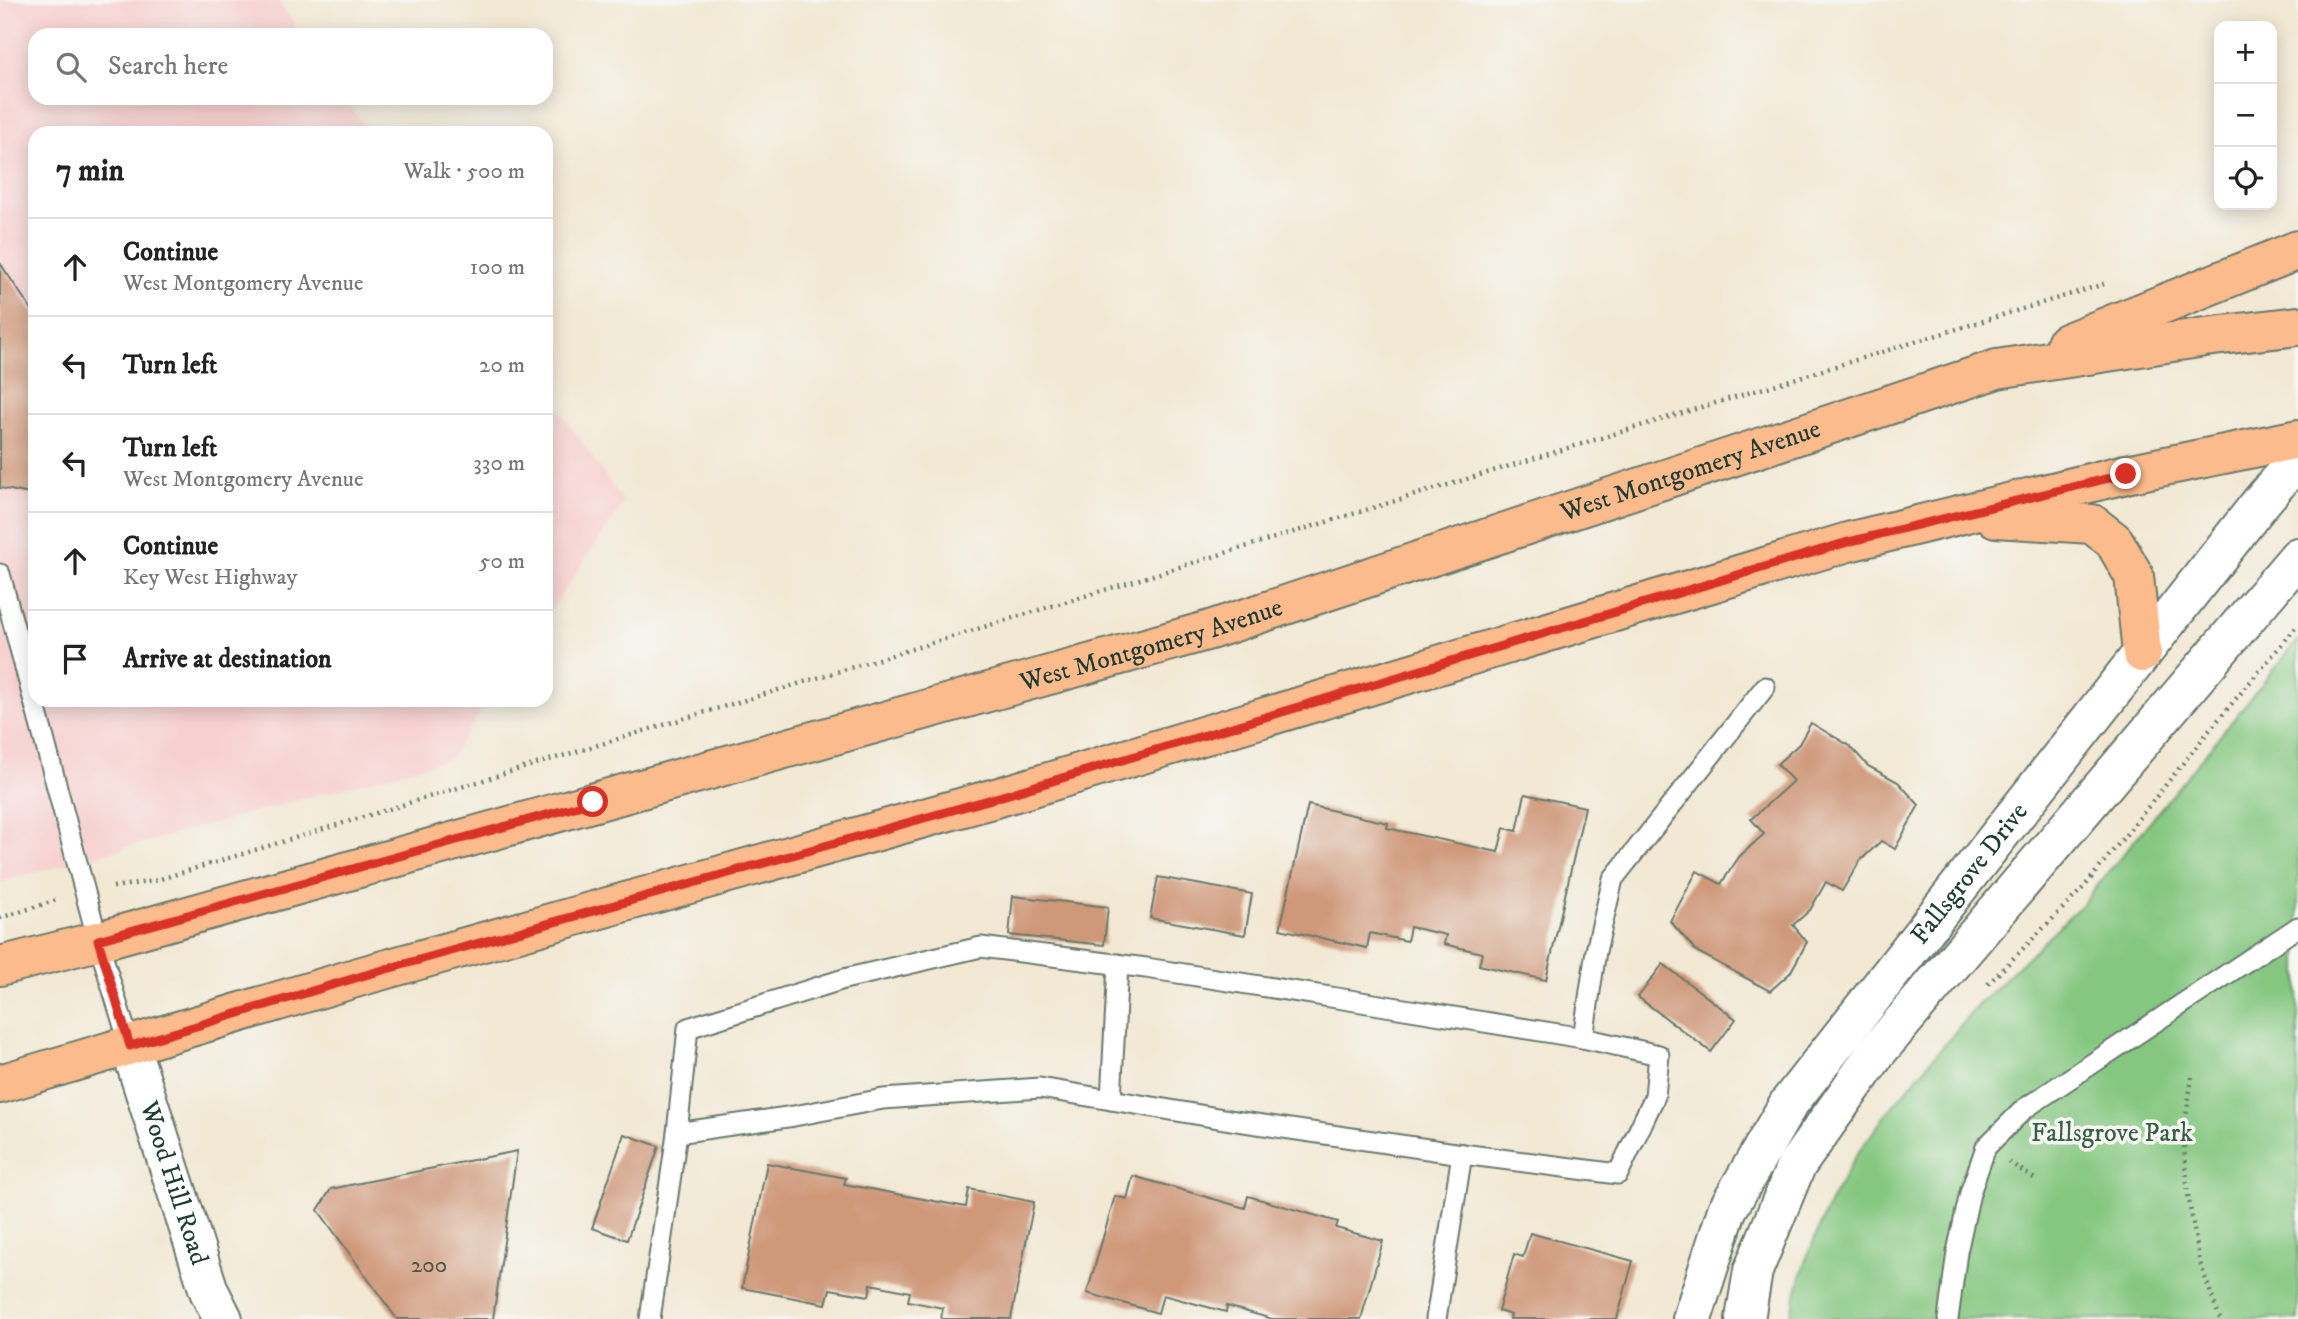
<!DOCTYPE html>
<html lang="en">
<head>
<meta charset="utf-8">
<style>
	body { margin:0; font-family:"IM FELL DW Pica",serif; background:#f2f2f2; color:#222 }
	.controls { position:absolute; right:21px; top:21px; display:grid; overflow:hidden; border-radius:14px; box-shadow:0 4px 18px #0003 }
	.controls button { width:63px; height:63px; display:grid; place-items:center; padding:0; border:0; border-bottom:2px solid #e0e0e0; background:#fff; color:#222; font:35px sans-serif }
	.stop { position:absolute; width:21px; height:21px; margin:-16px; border:5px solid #d93025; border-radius:50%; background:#fff }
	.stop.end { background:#d93025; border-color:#fff; box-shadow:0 2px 7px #0008 }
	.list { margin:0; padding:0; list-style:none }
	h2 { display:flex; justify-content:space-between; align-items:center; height:91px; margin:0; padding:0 28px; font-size:30px }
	h2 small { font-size:23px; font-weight:400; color:#767676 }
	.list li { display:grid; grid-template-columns:46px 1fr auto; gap:21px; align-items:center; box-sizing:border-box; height:98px; padding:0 28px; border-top:2px solid #e0e0e0 }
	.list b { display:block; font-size:26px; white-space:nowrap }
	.list p { margin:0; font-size:23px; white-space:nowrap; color:#767676 }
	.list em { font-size:23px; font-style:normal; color:#767676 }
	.icon { flex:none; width:38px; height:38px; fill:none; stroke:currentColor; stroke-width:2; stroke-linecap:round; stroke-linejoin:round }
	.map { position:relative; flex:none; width:2298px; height:1319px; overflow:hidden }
	.search { position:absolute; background:#fff; box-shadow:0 4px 18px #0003; left:28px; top:28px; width:525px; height:77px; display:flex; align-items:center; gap:18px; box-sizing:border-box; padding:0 24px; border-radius:21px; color:#767676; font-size:26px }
	.panel { position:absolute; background:#fff; box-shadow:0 4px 18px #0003; left:28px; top:126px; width:525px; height:581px; border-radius:21px }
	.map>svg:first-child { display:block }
	.built { fill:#f7d0cf }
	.park { fill:#85c780; stroke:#52825a; stroke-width:2 }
	.building { fill:#cf9879 }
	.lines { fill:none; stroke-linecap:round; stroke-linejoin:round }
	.service-casing { stroke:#69796c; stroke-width:23 }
	.minor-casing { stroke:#69796c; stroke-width:42 }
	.tertiary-casing { stroke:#69796c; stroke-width:42 }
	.primary-casing { stroke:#69796c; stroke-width:42 }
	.path { stroke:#69796c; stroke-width:4.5; stroke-dasharray:2 5; stroke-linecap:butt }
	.service { stroke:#fff; stroke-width:19 }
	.minor { stroke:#fff; stroke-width:38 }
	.tertiary { stroke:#fff; stroke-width:38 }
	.primary { stroke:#fbbb8c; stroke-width:38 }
	.route { stroke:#d93025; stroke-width:9 }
	.labels { text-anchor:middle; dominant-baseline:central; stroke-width:7; stroke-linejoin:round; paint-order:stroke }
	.number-label { font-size:23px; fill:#4b5445 }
	.street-label { font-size:26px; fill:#1f3d34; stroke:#f6f6f2 }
	.park-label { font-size:26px; fill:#386047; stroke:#f6f6f2 }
</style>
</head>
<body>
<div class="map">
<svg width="2298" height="1319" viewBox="0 0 2298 1319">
	<rect width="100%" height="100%" fill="#f6f6f2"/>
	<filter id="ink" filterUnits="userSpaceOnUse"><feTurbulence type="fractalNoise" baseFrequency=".0143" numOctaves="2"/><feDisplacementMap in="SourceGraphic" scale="14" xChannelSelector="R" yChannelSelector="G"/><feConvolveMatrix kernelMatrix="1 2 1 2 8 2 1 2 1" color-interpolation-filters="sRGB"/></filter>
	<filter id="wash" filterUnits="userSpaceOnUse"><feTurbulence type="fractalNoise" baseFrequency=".00686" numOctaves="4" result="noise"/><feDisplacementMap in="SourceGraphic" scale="28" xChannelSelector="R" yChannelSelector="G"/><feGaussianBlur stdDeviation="1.57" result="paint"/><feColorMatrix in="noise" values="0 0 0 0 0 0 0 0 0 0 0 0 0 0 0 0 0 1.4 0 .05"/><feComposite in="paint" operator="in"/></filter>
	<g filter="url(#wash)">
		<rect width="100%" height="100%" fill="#f2e8d3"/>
		<!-- built -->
		<g class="built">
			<path d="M0 0H278L302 35H35V98H345L369 133H35V700H489L449 759 0 882Z"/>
			<path d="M546 390 624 503 546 617Z"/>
		</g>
		<!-- park -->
		<path class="park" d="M2298 640V1319H1789L1805 1262 1829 1204 1855 1157 1886 1114 1977 1006 2085 901Z"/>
		<g id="blocks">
			<!-- building -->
			<g class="building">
				<path d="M0 263 35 315V495L0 488Z"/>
				<path d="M1811 723 1850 746 1868 766 1898 782 1919 805 1895 849 1881 841 1860 861 1842 891 1826 882 1810 910 1793 925 1807 942 1790 973 1770 991 1696 951 1670 921 1697 871 1721 884 1739 857 1764 834 1751 819 1793 781 1777 764 1799 744Z"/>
				<path d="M1525 794 1585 807 1546 980 1479 965 1482 953 1444 944 1446 935 1410 927 1407 941 1370 933 1367 948 1280 929 1308 805 1388 823 1387 828 1498 852 1504 828 1517 831Z"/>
				<path d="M1158 877 1252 894 1245 935 1150 918Z"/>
				<path d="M1013 896 1108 907 1104 945 1009 935Z"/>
				<path d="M1663 964 1736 1019 1711 1052 1638 997Z"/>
				<path d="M624 1134 659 1146 627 1240 592 1228Z"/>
				<path d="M517 1151 493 1319H397L318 1210 331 1189Z"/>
				<path d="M767 1163 846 1178 844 1184 966 1207 969 1189 1034 1202 1011 1319H941L943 1308 908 1301 910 1292 871 1284 869 1296 830 1289 826 1304 742 1288Z"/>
				<path d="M1133 1176 1245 1208 1248 1196 1338 1222 1336 1228 1383 1241 1361 1319H1272L1227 1306 1226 1312 1163 1295 1158 1313 1087 1293 1115 1196 1127 1199Z"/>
				<path d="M1530 1233 1633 1261 1617 1319H1510L1511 1315 1498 1311 1514 1254 1523 1257Z"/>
			</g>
		</g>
	</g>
	<g filter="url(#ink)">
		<use href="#blocks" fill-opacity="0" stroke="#69796c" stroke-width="2"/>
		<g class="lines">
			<!-- service casing -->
			<g class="service-casing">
				<g id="service">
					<path d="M0 574 98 941 130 1046"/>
					<path d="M1583 1038 1596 951 1613 879 1765 687"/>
					<path d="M1111 1100 1118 964"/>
					<path d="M677 1133 688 1028 844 979 981 947 1146 968 1343 999 1583 1038 1659 1055 1655 1096 1618 1174 1462 1154"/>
					<path d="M650 1319 677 1133 794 1116 883 1099 1040 1088 1236 1121 1462 1154 1436 1319"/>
					<path d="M1948 1319 1957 1252 1970 1193 1986 1147 2024 1109 2298 927"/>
				</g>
			</g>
			<!-- minor casing -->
			<g class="minor-casing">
				<g id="minor">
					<path id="s1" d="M130 1046 209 1291 223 1319"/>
				</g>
			</g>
			<!-- tertiary casing -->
			<g class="tertiary-casing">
				<g id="tertiary">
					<path id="s2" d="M1692 1319 1727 1210 1789 1103 2261 502 2298 458"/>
					<path d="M1745 1319 1753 1271 1796 1166 1876 1053 2298 557"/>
				</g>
			</g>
			<!-- primary casing -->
			<g class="primary-casing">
				<g id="primary">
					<path d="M2066 343 2298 250"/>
					<path d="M1996 518 2092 524 2114 541 2134 576 2142 653"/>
					<path id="s3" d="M0 966 98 941 1210 630 1997 369 2205 337 2298 326"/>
					<path d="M0 1084 362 976 999 797 1848 542 2126 474 2298 439"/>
				</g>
			</g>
			<!-- path -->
			<g class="path">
				<path d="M113 887 154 881 2104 284"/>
				<path d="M0 918 60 899"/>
				<path d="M1988 984 2084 887 2208 732 2298 625"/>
				<path d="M2192 1077 2183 1136 2188 1195 2200 1263 2220 1319"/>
				<path d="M2009 1162 2038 1181"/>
			</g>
			<!-- service -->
			<use href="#service" class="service"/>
			<!-- minor -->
			<use href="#minor" class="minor"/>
			<!-- tertiary -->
			<use href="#tertiary" class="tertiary"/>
			<!-- primary -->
			<use href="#primary" class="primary"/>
		</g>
	</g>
	<g class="lines" filter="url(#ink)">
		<!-- route -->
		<path class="route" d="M593 802 98 940 130 1046 362 976 999 797 1848 542 2126 474"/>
	</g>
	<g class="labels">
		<!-- number labels -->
		<g class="number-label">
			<text x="429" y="1265">200</text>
		</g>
		<!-- street labels -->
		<g class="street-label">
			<text stroke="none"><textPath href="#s3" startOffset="1762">West Montgomery Avenue</textPath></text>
			<text stroke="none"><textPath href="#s3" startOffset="1195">West Montgomery Avenue</textPath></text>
			<text stroke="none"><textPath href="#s2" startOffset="530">Fallsgrove Drive</textPath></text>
			<text stroke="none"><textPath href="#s1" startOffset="144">Wood Hill Road</textPath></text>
		</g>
		<!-- park labels -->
		<g class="park-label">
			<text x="2112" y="1133">Fallsgrove Park</text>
		</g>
	</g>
</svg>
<div class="controls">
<button>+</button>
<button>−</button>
<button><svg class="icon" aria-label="locate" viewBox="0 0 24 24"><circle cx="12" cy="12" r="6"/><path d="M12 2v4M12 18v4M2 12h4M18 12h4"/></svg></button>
</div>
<div class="stop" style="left:593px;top:802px"></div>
<div class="stop end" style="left:2126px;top:474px"></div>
<div class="search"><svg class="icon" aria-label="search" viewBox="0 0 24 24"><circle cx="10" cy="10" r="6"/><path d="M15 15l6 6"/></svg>Search here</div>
<section class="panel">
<h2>7 min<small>Walk · 500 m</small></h2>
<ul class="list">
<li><svg class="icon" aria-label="ahead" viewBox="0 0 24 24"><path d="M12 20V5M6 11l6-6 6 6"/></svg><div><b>Continue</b><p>West Montgomery Avenue</p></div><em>100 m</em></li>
<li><svg class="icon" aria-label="left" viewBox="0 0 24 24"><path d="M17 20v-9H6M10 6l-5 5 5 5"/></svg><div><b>Turn left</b></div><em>20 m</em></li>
<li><svg class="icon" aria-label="left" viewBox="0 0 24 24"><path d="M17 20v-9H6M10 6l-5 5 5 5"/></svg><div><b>Turn left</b><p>West Montgomery Avenue</p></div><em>330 m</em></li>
<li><svg class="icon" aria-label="ahead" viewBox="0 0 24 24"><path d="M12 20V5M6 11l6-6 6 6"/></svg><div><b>Continue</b><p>Key West Highway</p></div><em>50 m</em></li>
<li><svg class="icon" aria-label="arrive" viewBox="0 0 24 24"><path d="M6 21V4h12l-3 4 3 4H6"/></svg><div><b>Arrive at destination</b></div></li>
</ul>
</section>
</div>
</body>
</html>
